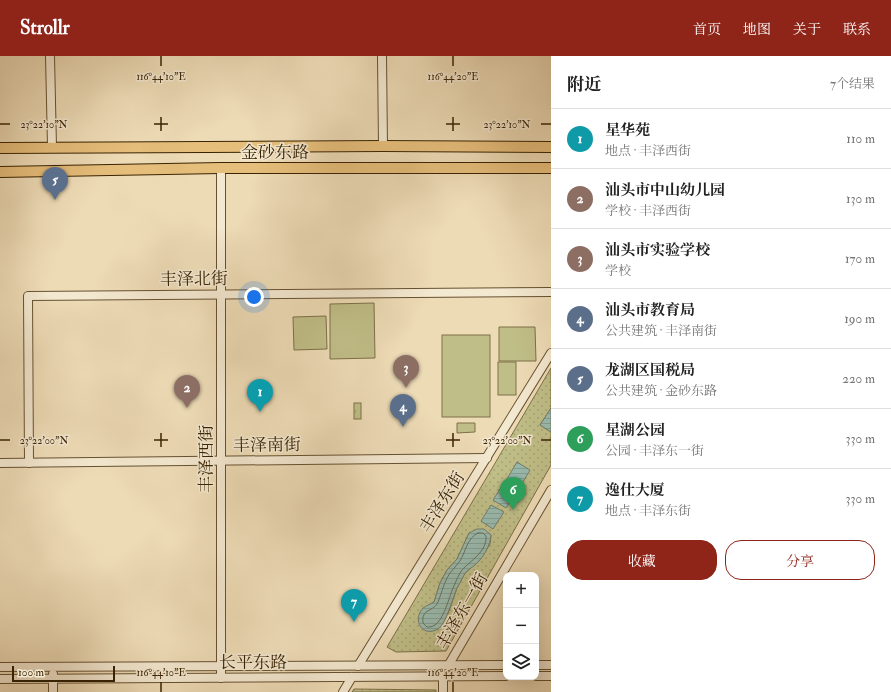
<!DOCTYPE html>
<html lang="zh">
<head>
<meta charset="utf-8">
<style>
	body { margin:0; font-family:"IM FELL Double Pica","Noto Serif SC",serif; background:#f2f2f2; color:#222 }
	.controls { position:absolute; right:12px; bottom:12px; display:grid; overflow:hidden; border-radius:8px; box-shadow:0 4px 16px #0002 }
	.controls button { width:36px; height:36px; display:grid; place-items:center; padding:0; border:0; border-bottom:1px solid #e0e0e0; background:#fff; color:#222; font:20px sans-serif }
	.scale { position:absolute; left:12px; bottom:10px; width:103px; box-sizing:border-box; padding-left:4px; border:2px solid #392303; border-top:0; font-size:11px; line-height:14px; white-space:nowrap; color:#392303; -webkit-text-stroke:3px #f3e8d0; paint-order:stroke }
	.you { position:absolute; left:254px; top:241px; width:14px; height:14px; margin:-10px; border:3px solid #fff; border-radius:50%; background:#1a73e8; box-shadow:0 0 0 6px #1a73e833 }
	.badge { display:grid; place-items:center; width:26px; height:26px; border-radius:50%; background:#8f2418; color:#fff; font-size:13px; font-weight:700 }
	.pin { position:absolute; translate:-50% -33px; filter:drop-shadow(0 1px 2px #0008) }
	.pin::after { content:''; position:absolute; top:21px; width:14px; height:12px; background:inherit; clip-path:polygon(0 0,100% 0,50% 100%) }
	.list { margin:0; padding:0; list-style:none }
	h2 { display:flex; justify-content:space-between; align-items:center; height:52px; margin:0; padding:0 16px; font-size:17px }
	h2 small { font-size:13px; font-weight:400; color:#767676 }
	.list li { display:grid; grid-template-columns:26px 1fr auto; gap:12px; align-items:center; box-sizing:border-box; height:60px; padding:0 16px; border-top:1px solid #e0e0e0 }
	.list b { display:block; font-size:15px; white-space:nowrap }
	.list p { margin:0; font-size:13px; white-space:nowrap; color:#767676 }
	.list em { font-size:13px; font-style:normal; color:#767676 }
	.actions { display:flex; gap:8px; padding:12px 16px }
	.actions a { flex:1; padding:9px 0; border:1px solid #8f2418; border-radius:16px; text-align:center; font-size:14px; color:#8f2418 }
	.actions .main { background:#8f2418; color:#fff }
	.icon { flex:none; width:22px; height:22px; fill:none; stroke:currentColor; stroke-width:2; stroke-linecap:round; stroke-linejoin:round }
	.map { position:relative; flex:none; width:551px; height:636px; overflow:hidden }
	header { display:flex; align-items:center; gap:24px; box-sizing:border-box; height:56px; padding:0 20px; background:#8f2418; color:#fff }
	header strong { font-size:19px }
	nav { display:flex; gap:22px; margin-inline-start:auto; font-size:14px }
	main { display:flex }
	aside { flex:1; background:#fff }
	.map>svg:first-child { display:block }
	.grass { fill:url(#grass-tufts); stroke:#7c7046 }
	.park { fill:url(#park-dots); stroke:#7c7046; fill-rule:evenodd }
	.pitch { fill:#c0be88; stroke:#7c7046 }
	.water { fill:url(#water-rules); stroke:#737e6a }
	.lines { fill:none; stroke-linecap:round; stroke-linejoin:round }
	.shore { stroke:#696f59; stroke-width:1 }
	.minor-casing { stroke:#665130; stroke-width:10 }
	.major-casing { stroke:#392303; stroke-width:12 }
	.minor { stroke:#f3e8d0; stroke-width:8 }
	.major { stroke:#e6be7b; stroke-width:10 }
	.ticks { fill:none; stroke:#392303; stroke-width:1.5 }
	.labels { text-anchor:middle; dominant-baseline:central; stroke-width:3; stroke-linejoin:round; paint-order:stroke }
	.street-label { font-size:17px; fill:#392303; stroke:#f3e8d0 }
	.ticks-label { font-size:10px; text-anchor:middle; fill:#392303; stroke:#f3e8d0; stroke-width:3; stroke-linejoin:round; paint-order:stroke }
</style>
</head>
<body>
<header>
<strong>Strollr</strong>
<nav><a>首页</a><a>地图</a><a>关于</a><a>联系</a></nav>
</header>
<main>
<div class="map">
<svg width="551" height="636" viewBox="0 0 551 636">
	<defs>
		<pattern id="grass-tufts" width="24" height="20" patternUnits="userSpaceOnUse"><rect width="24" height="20" fill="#c0be88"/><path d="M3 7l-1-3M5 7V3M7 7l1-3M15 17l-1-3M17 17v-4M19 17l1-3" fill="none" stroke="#a6a374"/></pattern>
		<pattern id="park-dots" width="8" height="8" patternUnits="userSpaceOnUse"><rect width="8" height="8" fill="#c0be88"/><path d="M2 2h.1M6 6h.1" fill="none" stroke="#a6a374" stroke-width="1.8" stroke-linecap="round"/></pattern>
		<pattern id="water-rules" width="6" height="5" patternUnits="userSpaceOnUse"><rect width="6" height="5" fill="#99bbaf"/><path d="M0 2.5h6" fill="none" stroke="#85a095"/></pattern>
	</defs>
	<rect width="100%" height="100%" fill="#eddbb6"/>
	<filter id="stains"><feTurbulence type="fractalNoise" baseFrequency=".005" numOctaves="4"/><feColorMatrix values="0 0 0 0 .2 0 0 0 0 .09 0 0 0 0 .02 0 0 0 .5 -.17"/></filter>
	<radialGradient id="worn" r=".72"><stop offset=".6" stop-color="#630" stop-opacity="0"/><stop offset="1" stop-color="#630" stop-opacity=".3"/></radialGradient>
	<!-- grass -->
	<rect class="grass" x="354" y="347" width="7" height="16"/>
	<!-- park -->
	<g class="park">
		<path d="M551 312V352L540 369 551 376V409L446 595 396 596 387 591ZM469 477 491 479 490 488 479 505 465 517 457 532 448 558 424 552 434 546 440 527 447 514 457 503Z"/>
		<path d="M354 633 436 634V636H352Z"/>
	</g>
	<!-- pitch -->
	<g class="pitch">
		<path d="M374 247 375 302 330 303V248Z"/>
		<path d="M326 260 327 293 294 294 293 261Z"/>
		<path d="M499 271H535L536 305H499Z"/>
		<rect x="442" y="279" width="48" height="82"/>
		<rect x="498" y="306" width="18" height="33"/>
		<path d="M457 367H475V376L457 377Z"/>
	</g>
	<!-- water -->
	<g class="water">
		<path d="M551 352V376L540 369Z"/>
		<path d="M517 406 530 414 520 431 507 423Z"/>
		<path d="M504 427 517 435 506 452 493 444Z"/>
		<path d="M491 449 504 456 493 473 481 465Z"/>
		<path d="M477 473H484L491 479C490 489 485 499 478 506 475 510 470 512 466 516 463 520 460 527 457 532 453 541 446 568 438 573 422 582 412 564 423 552 426 550 430 548 434 546L440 527 447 514 457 503 469 477Z"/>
	</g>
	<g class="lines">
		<!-- shore -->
		<path class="shore" d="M478 477H483L486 480C487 496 471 504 462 514 459 518 456 525 454 530 448 542 443 573 427 571L423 567C421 552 434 556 438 546 442 536 444 526 450 517 453 513 457 509 460 505 466 495 467 482 478 477Z"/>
		<!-- minor casing -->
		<g class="minor-casing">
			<g id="minor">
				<path d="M50 0 52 91"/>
				<path d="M382 0 383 90"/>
				<path d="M0 407 487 402"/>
				<path d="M29 407 28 240 551 236"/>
				<path d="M536 609H551"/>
				<path d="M358 610 551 297"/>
				<path d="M448 610 551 434"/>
				<path d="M0 611 506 609"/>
				<path d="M53 618V636"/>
				<path d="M536 620H551"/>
				<path d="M221 622V112"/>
				<path d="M0 623 506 620"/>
				<path d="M343 636 352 621"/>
				<path d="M443 636V620"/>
			</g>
		</g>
		<!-- major casing -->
		<g class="major-casing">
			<g id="major">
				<path d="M0 92 383 90 551 91"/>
				<path d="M0 116 221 112H551"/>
			</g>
		</g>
		<!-- minor -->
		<use href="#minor" class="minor"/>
		<!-- major -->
		<use href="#major" class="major"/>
	</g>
	<!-- ticks -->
	<path class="ticks" d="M161 0V10M453 0V10M161 61V75M453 61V75M0 68H10M154 68H168M446 68H460M541 68H551M161 377V391M453 377V391M0 384H10M154 384H168M446 384H460M541 384H551M161 626V636M453 626V636"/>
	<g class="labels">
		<!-- street labels -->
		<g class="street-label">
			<text x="275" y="96">金砂东路</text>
			<text transform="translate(194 223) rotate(-1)">丰泽北街</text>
			<text transform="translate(267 389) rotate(-1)">丰泽南街</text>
			<text transform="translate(206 403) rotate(-90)">丰泽西街</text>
			<text transform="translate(442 446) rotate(-58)">丰泽东街</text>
			<text transform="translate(462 555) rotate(-60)">丰泽东一街</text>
			<text x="253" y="606">长平东路</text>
		</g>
	</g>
	<g class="ticks-label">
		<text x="161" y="24">116°44'10"E</text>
		<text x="453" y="24">116°44'20"E</text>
		<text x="44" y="72">23°22'10"N</text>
		<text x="507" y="72">23°22'10"N</text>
		<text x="44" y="388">23°22'00"N</text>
		<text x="507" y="388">23°22'00"N</text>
		<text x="161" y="620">116°44'10"E</text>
		<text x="453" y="620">116°44'20"E</text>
	</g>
	<rect width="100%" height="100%" filter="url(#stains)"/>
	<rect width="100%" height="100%" fill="url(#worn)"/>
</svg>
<div class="controls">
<button>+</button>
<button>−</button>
<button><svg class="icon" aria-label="layers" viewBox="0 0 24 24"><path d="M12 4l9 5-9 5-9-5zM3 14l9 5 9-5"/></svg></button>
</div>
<div class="scale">100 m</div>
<div class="you"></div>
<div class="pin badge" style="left:260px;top:356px;background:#0f9aa8">1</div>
<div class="pin badge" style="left:187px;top:352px;background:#8d6e63">2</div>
<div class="pin badge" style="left:406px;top:332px;background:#8d6e63">3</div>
<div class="pin badge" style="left:403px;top:371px;background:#5c6f8a">4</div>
<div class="pin badge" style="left:55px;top:144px;background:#5c6f8a">5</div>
<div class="pin badge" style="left:513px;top:454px;background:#2e9e5b">6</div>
<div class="pin badge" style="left:354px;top:566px;background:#0f9aa8">7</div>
</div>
<aside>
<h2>附近<small>7个结果</small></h2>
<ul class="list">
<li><span class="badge" style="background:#0f9aa8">1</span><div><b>星华苑</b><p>地点 · 丰泽西街</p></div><em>110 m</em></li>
<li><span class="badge" style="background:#8d6e63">2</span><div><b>汕头市中山幼儿园</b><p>学校 · 丰泽西街</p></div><em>130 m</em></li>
<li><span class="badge" style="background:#8d6e63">3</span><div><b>汕头市实验学校</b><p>学校</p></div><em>170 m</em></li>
<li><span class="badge" style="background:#5c6f8a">4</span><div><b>汕头市教育局</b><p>公共建筑 · 丰泽南街</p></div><em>190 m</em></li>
<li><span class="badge" style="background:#5c6f8a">5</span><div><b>龙湖区国税局</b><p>公共建筑 · 金砂东路</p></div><em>220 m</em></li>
<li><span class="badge" style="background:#2e9e5b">6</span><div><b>星湖公园</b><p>公园 · 丰泽东一街</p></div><em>330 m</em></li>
<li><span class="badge" style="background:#0f9aa8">7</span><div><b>逸仕大厦</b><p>地点 · 丰泽东街</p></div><em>330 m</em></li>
</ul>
<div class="actions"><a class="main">收藏</a><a>分享</a></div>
</aside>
</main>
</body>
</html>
